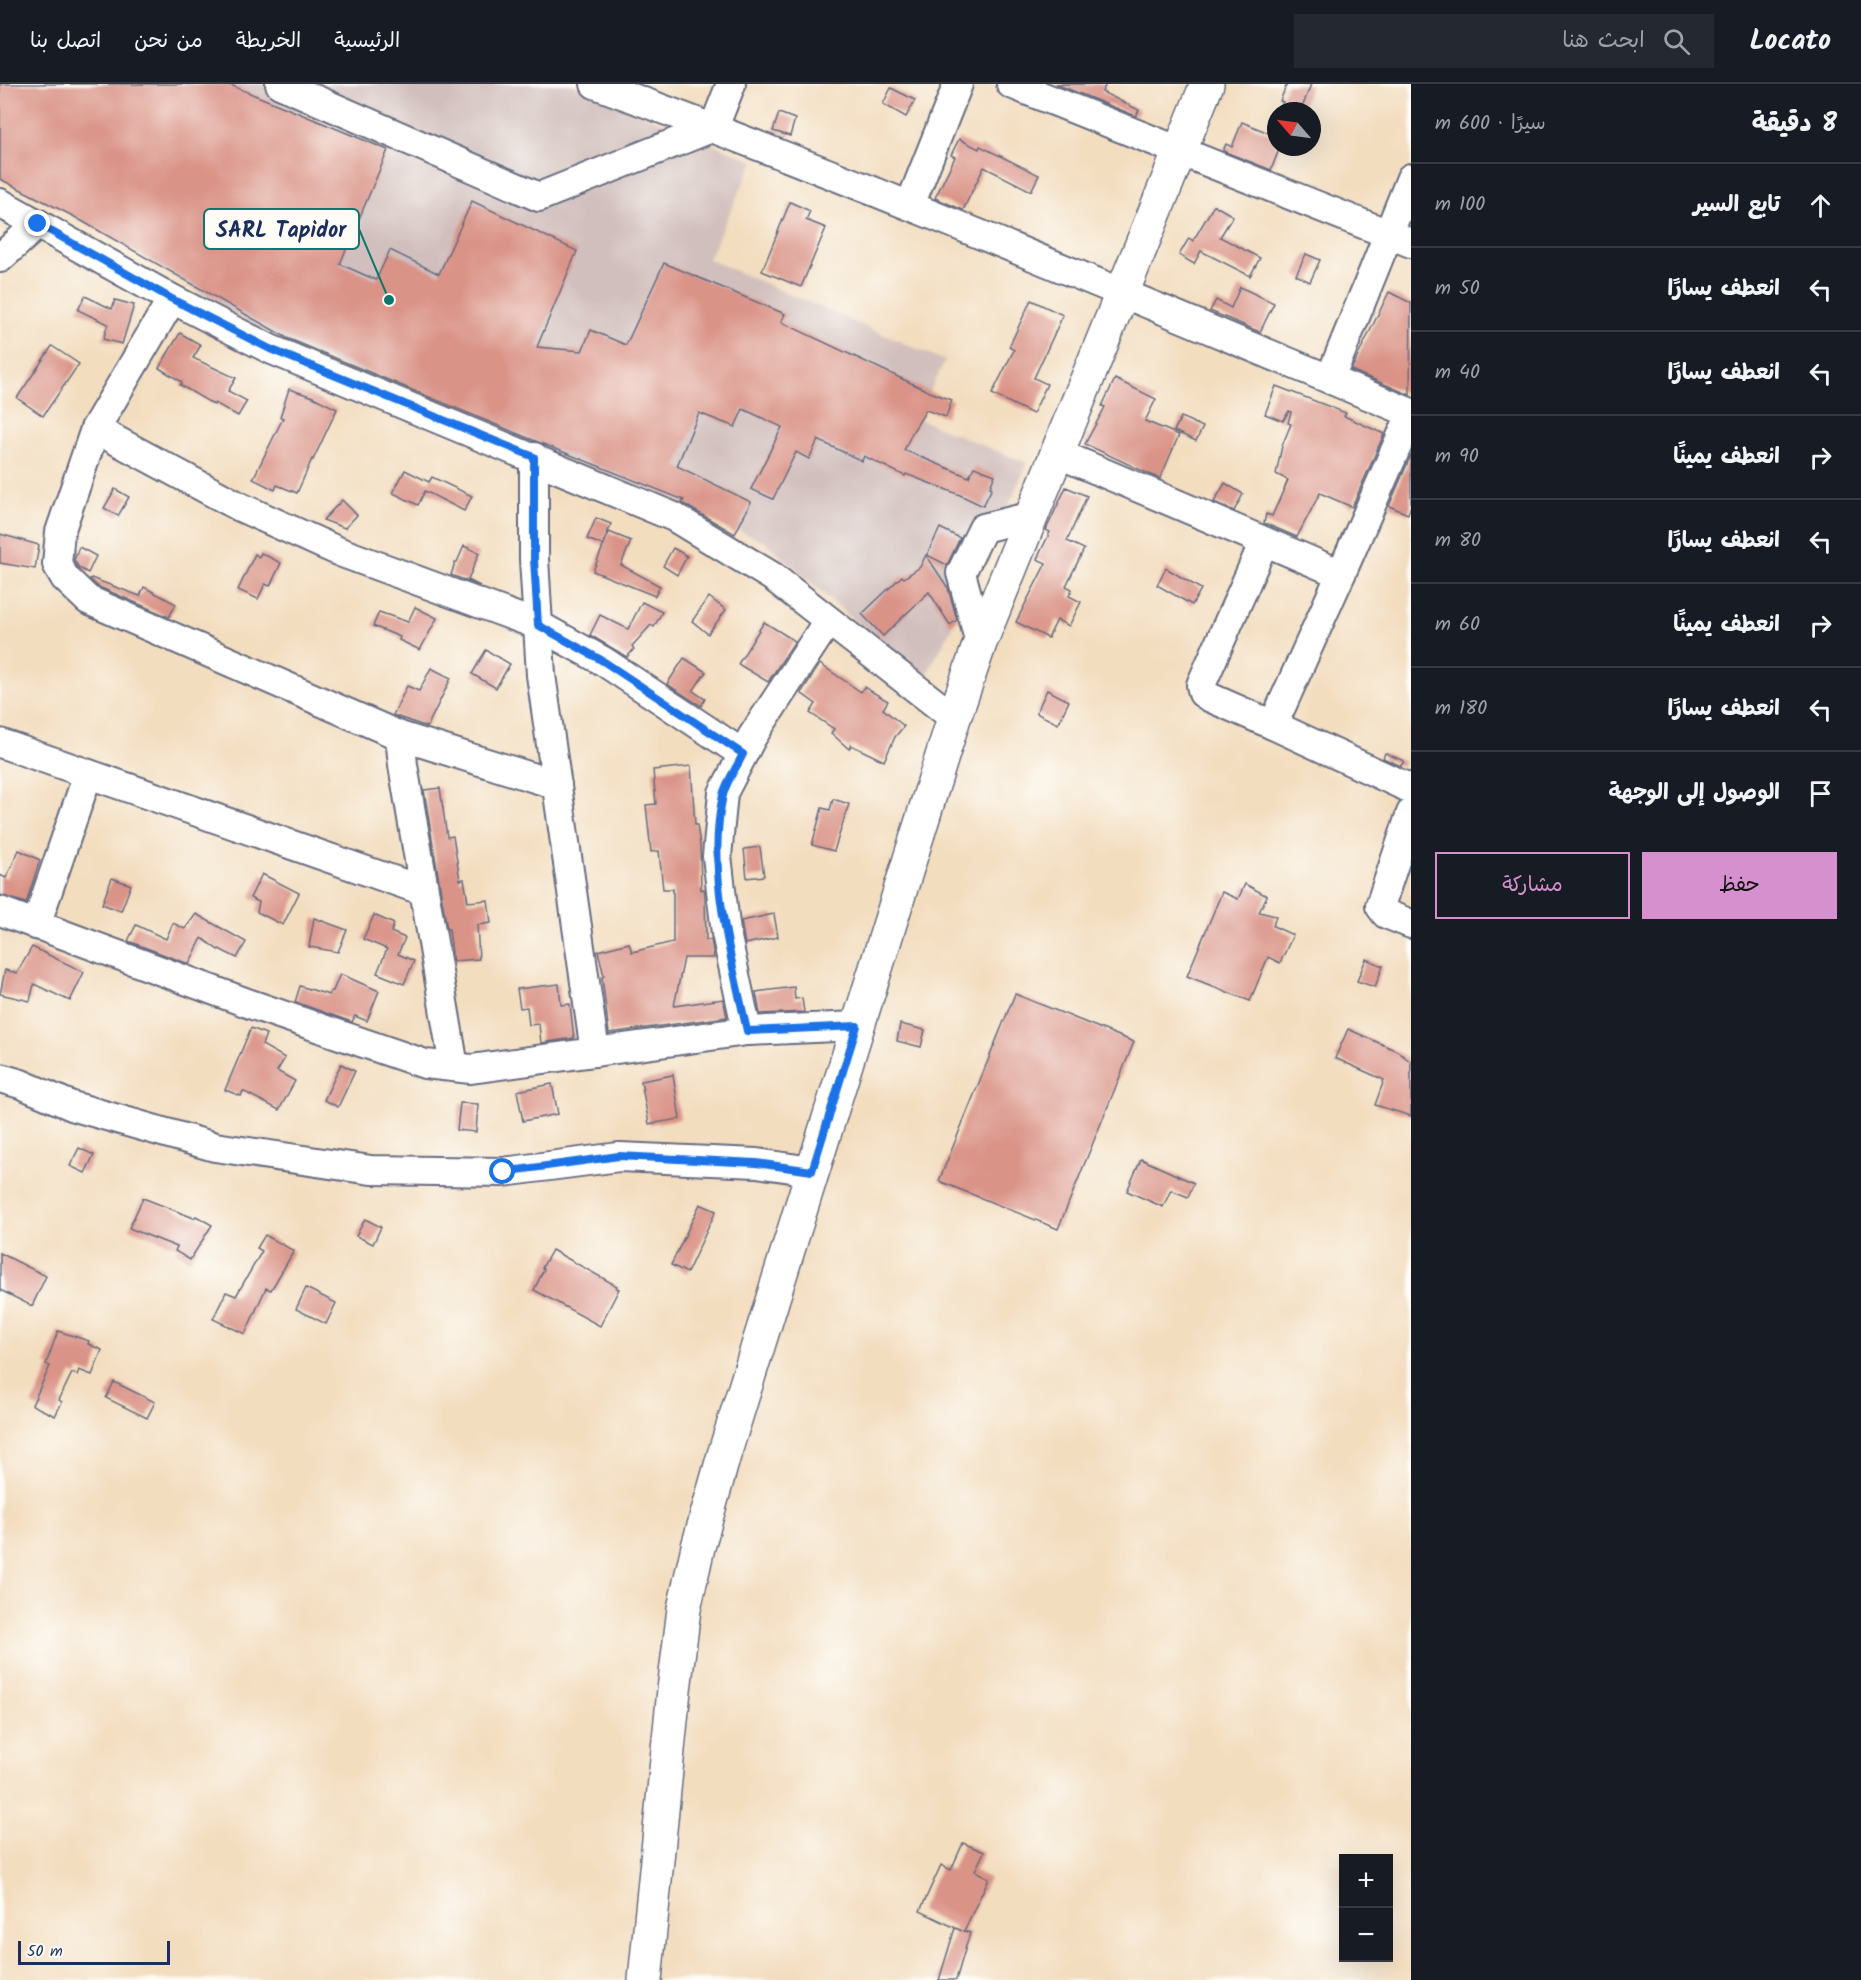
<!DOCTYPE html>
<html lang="ar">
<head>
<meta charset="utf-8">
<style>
	body { margin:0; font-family:Kalam,"Playpen Sans Arabic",sans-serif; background:#242831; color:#f1f3f6; direction:rtl }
	.controls { position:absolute; right:18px; bottom:18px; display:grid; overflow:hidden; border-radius:0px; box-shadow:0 6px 24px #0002 }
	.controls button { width:54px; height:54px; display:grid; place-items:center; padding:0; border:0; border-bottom:2px solid #363941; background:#171b24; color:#f1f3f6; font:30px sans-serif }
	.compass { position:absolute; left:1267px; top:18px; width:54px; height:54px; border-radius:50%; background:#171b24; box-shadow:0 6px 24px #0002; rotate:298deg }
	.scale { position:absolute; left:18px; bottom:15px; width:152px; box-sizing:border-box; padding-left:6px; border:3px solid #1b2f5e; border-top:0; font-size:16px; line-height:21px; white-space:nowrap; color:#1b2f5e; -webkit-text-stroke:4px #fdfcf7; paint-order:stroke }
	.stop { position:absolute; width:18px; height:18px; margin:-14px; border:4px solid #1a73e8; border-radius:50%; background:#fff }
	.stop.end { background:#1a73e8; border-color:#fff; box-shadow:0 2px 6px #0008 }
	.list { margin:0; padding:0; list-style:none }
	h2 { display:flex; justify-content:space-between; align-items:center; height:78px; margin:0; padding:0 24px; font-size:26px }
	h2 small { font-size:20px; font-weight:400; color:#9ea1a6 }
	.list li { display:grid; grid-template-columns:39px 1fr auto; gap:18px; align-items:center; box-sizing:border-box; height:84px; padding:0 24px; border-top:2px solid #363941 }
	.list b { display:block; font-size:22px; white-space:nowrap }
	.list em { font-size:20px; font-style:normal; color:#9ea1a6 }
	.actions { display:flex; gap:12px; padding:18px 24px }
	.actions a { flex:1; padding:14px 0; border:2px solid #d690ce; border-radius:0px; text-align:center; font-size:21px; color:#d690ce }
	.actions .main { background:#d690ce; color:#111 }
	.icon { flex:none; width:33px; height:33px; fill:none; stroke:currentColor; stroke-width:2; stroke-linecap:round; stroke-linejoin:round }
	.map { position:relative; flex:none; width:1411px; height:1896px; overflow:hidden; direction:ltr }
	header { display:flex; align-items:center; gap:36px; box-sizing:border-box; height:84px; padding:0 30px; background:#171b24; border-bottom:2px solid #363941 }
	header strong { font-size:28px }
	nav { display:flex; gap:33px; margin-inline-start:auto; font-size:21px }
	.search { width:420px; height:54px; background:#242831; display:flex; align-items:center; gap:15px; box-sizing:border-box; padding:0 21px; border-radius:0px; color:#9ea1a6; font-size:22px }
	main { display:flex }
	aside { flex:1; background:#171b24 }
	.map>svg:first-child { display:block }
	.industrial { fill:#d1bfbd }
	.building { fill:#da9387 }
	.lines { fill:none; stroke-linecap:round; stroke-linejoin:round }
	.minor-casing { stroke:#676c80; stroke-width:32 }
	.major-casing { stroke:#676c80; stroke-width:36 }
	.minor { stroke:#fff; stroke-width:28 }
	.major { stroke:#fff; stroke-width:33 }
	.route { stroke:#1a73e8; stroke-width:8 }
	.leader { fill:none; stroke:#0f766e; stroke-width:2 }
	.callout-dot { fill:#0f766e; stroke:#fdfcf7; stroke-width:2 }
	.callout { fill:#fdfcf7; stroke:#0f766e; stroke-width:2 }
	.callout-label { font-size:22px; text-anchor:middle; font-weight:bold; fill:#1b2f5e }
</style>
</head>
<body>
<header>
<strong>Locato</strong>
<div class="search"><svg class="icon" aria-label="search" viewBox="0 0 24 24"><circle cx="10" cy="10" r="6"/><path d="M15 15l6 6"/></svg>ابحث هنا</div>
<nav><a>الرئيسية</a><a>الخريطة</a><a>من نحن</a><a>اتصل بنا</a></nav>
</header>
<main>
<aside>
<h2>8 دقيقة<small>سيرًا · 600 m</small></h2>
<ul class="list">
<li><svg class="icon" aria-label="ahead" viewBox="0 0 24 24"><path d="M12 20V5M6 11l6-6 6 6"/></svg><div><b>تابع السير</b></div><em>100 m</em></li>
<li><svg class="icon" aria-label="left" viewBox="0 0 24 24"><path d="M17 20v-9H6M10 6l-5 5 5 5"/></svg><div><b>انعطف يسارًا</b></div><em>50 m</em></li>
<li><svg class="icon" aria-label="left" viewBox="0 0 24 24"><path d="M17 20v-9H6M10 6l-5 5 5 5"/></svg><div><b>انعطف يسارًا</b></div><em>40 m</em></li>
<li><svg class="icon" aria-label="right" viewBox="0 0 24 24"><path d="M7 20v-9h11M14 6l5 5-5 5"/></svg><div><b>انعطف يمينًا</b></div><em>90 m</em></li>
<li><svg class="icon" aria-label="left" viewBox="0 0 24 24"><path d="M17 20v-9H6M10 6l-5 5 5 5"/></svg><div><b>انعطف يسارًا</b></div><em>80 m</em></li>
<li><svg class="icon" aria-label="right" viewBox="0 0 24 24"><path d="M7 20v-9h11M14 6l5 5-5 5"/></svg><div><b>انعطف يمينًا</b></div><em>60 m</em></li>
<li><svg class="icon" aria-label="left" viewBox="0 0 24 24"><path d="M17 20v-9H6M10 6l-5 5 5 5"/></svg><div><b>انعطف يسارًا</b></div><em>180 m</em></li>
<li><svg class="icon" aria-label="arrive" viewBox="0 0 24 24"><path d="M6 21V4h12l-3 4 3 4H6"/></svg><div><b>الوصول إلى الوجهة</b></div></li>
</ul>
<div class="actions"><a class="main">حفظ</a><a>مشاركة</a></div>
</aside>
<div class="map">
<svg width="1411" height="1896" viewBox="0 0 1411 1896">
	<rect width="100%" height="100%" fill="#fdfcf7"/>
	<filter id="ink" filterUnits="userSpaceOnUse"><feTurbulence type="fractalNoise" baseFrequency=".0167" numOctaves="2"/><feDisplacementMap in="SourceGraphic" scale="12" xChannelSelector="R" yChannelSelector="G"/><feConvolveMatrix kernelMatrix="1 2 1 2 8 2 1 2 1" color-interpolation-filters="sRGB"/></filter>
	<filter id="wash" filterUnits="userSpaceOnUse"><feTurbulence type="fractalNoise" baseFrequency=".008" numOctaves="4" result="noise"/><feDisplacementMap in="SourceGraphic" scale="24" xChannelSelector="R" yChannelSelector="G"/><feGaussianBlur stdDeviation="1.35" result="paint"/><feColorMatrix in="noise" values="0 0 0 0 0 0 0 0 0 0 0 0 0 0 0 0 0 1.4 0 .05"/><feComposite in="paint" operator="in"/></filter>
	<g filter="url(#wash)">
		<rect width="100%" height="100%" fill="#f3ddbf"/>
		<!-- industrial -->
		<path class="industrial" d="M0 0H570L754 77 708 175 945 277 916 334 1027 379 971 508 923 597 764 457 267 250 78 133Z"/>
		<g id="blocks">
			<!-- building -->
			<g class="building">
				<path d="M0 0H228L388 66 340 180 376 196 390 166 439 190 472 117 577 167 537 263 582 267 591 246 626 261 664 179 785 230 781 238 930 308 952 316 946 333 926 326 913 347 904 366 969 393 974 383 995 391 990 403 992 404 983 422 960 411 906 390 905 392 864 372 862 377 818 356 809 375 796 368 773 415 751 405 782 343 743 325 735 343 699 329 677 382 751 418 735 450 682 419 684 416 528 354 287 254 73 132 0 95Z"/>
				<path d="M1056 0H1106L1102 8 1139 26 1136 32Z"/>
				<path d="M1287 0H1311L1301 27H1278L1283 18 1280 17Z"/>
				<path d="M891 4 915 16 906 33 883 20Z"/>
				<path d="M779 29 795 35 790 52 773 47Z"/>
				<path d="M1242 38 1276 52V63H1280L1271 86 1223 67 1226 60 1232 63Z"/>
				<path d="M959 55 979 65 980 62 1039 91 1031 107 984 83 963 126 935 114 955 73 951 71Z"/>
				<path d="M790 118 810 127 806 136 826 144 801 203 762 187Z"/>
				<path d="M1214 121 1233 132 1220 153 1260 174 1250 192 1201 167 1194 180 1179 171 1189 154 1193 157Z"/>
				<path d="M1306 170 1320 176 1310 198 1296 191Z"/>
				<path d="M1240 203 1274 219 1260 248 1210 227 1216 216 1231 224Z"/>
				<path d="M1389 208 1411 219 1410 311 1351 286Z"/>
				<path d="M85 212 112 225 115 216 134 221 122 260 103 255 108 240 78 226Z"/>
				<path d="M1031 216 1063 231 1034 294 1047 300 1033 330 992 310 1014 266 1009 263Z"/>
				<path d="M180 249 201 261 193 274 236 294 228 307 247 317 238 332 215 319 214 321 180 301 182 298 159 284Z"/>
				<path d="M52 262 79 280 43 332 17 314Z"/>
				<path d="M1115 295 1156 315 1145 337 1179 351 1160 395 1085 360 1105 323 1102 322Z"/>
				<path d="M1276 302 1346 329 1344 332 1384 350 1352 423 1320 409 1297 453 1264 439 1266 430 1272 432 1288 396 1276 390 1282 362 1291 340 1288 339 1291 328 1289 327 1283 337 1265 330Z"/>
				<path d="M289 305 313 313 337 325 313 376 312 375 297 409 277 401 275 406 253 395 283 334 280 333Z"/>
				<path d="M1181 333 1203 343 1196 357 1174 347Z"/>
				<path d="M1411 371V421L1408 430 1389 422Z"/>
				<path d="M405 386 429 398 432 393 472 412 464 427 425 407 418 421 393 409Z"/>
				<path d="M1225 399 1243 410 1234 427 1214 418Z"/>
				<path d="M1066 403 1087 412 1067 457 1084 465 1066 502 1072 505 1069 512 1081 518 1069 542 1057 536 1048 554 1016 538 1046 479 1037 475 1050 448 1046 446Z"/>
				<path d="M115 405 129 413 118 432 104 424Z"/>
				<path d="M342 416 357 431 345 444 323 436Z"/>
				<path d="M596 434 611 440 603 461 587 455Z"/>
				<path d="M940 444 960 454 947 481 927 471Z"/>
				<path d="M609 448 631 457 621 481 660 502 655 512 593 487Z"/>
				<path d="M0 450 39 461 35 485 0 479Z"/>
				<path d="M464 462 479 469 468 496 480 502 451 491 455 478H457Z"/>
				<path d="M79 463 96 472 88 489 79 484 74 476Z"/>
				<path d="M673 464 687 472 677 491 663 482Z"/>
				<path d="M261 469 281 479 270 502 265 500 258 515 238 506 255 470 259 473Z"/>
				<path d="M926 471 948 504 957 536 950 541 929 508 883 552 862 530 902 492 904 494 920 483Z"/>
				<path d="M1166 484 1201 505 1192 521 1157 501Z"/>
				<path d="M91 494 140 512 144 503 176 520 169 533 97 502 90 495Z"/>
				<path d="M709 513 726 526 708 550 692 537Z"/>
				<path d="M642 518 662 528 654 543 651 541 632 562 634 565 627 573 590 551 600 531 628 545Z"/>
				<path d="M415 523 437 534 420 566 399 556 400 553 373 542 379 528 408 538Z"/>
				<path d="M764 538 795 557 768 598 738 580Z"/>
				<path d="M486 566 510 580 496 604 472 590Z"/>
				<path d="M684 574 706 588 693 607 705 615 701 622 667 600Z"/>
				<path d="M820 580 861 608 864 603 888 617 883 625 904 642 895 653 884 677 851 661 849 665 831 649 834 645 810 629 816 620 801 609Z"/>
				<path d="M431 584 451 594 427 643 393 631 407 602 419 607Z"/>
				<path d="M1047 606 1069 617 1058 640 1036 629Z"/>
				<path d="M1385 669 1404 677 1401 682 1383 674Z"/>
				<path d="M691 682 695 741H697L700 761 701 806 704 805 705 814 706 856H711L714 874H684L674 922 723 915 727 933 609 949 602 893 604 892 598 867 629 859 632 868 673 858V805H663L659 767 651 768 646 721 656 720 653 686Z"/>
				<path d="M440 704 447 753 453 752 460 796 464 795 468 818 488 816 491 839 477 841 479 875 453 877 449 845H447L424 706Z"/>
				<path d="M833 715 849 720 834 767 812 761 822 724 830 726Z"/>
				<path d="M760 763 764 792 747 794 744 765Z"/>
				<path d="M19 766 40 776 26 819 0 811V791L6 794Z"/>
				<path d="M262 790 299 809 283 841 257 828 259 818 250 814Z"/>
				<path d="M112 794 131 801 121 827 102 820Z"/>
				<path d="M1245 800 1267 812 1259 828 1276 832 1273 842 1293 851 1280 879 1268 873 1250 917 1187 892 1222 808 1238 815Z"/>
				<path d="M196 830 246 858 237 874 219 865 218 866 202 854 189 880 128 857 136 841 166 855 173 839 185 845Z"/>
				<path d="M774 830 778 853 745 860 741 837Z"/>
				<path d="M374 831 394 840 391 848 405 854 398 870 414 877 404 900 377 889 387 865 363 855Z"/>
				<path d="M314 834 347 846 338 868 309 863Z"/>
				<path d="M32 863 84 888 70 917 34 900 30 917 0 910 5 886 17 889Z"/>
				<path d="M1366 875 1383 882 1375 903 1357 897Z"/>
				<path d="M340 890 379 907 367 937 355 932 352 938 295 918 300 902 329 911 331 907H333Z"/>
				<path d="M559 900 561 921 570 920 574 954 541 959 539 940 529 941 527 923 520 924 517 905Z"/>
				<path d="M794 903 795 915 802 914 804 928 760 930 756 908Z"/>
				<path d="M1015 910 1134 958 1058 1145 939 1097Z"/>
				<path d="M900 940 925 946 921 963 897 957Z"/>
				<path d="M251 944 266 950 262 961 285 974 277 987 295 997 279 1026 243 1007 241 1012 225 1006Z"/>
				<path d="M1348 945 1397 967 1411 978V1032L1375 1021 1384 996 1335 974Z"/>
				<path d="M341 980 355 987 338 1023 324 1016Z"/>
				<path d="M673 991 680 1035 649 1040 641 997Z"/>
				<path d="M552 1000 558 1030 523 1037 517 1007Z"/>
				<path d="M460 1019 478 1020 476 1048 457 1046Z"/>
				<path d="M79 1064 94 1071 85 1089 70 1082Z"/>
				<path d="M1141 1075 1194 1099 1188 1113 1171 1106 1163 1123 1127 1107Z"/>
				<path d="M143 1114 194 1134 196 1132 212 1141 190 1176 175 1167 177 1163 129 1144Z"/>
				<path d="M700 1120 716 1127 687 1189 671 1181Z"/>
				<path d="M365 1135 381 1143 373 1160 356 1152Z"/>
				<path d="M265 1151 294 1167 271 1206 266 1204 245 1250 213 1235 226 1208 236 1212 262 1167 257 1164Z"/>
				<path d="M552 1166 617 1202 616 1204 619 1205 600 1242 534 1206 544 1185 542 1184Z"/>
				<path d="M0 1169 46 1192 32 1222 0 1206Z"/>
				<path d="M306 1204 336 1219 326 1240 296 1225Z"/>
				<path d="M58 1247 89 1257 88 1260 102 1266 92 1291 79 1286 77 1291 72 1289 59 1316 62 1318 55 1332 32 1321 50 1282 46 1280Z"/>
				<path d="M114 1298 155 1318 147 1334 106 1314Z"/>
				<path d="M963 1759 984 1768 975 1787 989 1794 964 1847 970 1849 956 1896H939L955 1844 962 1847 920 1827 941 1781 951 1786Z"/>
			</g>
		</g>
	</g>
	<g filter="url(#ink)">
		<use href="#blocks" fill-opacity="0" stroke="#676c80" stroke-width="1.5"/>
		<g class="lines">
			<!-- minor casing -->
			<g class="minor-casing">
				<g id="minor">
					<path d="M280 0 539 113 714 43 731 0"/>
					<path d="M595 0C870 101 1140 217 1411 329"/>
					<path d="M1011 0 1411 159"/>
					<path d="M0 119 172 215 270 265 674 433 773 493 954 634"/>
					<path d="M910 121 958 0"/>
					<path d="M0 174 38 140"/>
					<path d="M172 215 95 345 60 448 57 480 65 494 88 516 400 652 557 701"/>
					<path d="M1330 295 1411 94"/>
					<path d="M95 345 240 423 340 468 538 541 603 577 743 670"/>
					<path d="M1057 369 1341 490 1411 330"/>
					<path d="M534 373V475L541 591 595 968"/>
					<path d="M1264 458 1201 601 1203 609 1209 613 1273 641"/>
					<path d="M1341 490 1273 641 1411 705"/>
					<path d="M980 559 961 489 983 444 1032 432"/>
					<path d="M400 652 403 681 454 983"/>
					<path d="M0 659 424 807"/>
					<path d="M1411 729 1380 822 1386 830 1411 840"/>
					<path d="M0 827 250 920 425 980 471 985 747 947 857 942"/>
					<path d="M36 841 88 690"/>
					<path d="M747 947 726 849 717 772 723 709 752 653 828 537"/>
					<path d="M0 994 21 1000 72 1022 215 1063 371 1086 503 1088 619 1073 757 1079 812 1087"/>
				</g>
			</g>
			<!-- major casing -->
			<g class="major-casing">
				<path id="major" d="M645 1896 674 1606 684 1525 698 1463 724 1371 954 634 980 559 1207 0"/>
			</g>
			<!-- minor -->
			<use href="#minor" class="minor"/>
			<!-- major -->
			<use href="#major" class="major"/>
		</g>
	</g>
	<g class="lines" filter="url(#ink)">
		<!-- route -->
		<path class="route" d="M38 140 172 215 270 265 534 373V475L538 541 603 577 743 670C737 683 726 698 723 711 706 788 731 872 747 947L857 942 812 1087 756 1079 619 1072 503 1088"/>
	</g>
	<!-- callouts -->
	<path class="leader" d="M389 216L359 145"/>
	<circle class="callout-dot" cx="389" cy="216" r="6"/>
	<rect class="callout" x="204" y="125" width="155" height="40" rx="6"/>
	<g class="callout-label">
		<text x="281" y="153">SARL Tapidor</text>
	</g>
</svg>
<div class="controls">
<button>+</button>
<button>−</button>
</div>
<svg class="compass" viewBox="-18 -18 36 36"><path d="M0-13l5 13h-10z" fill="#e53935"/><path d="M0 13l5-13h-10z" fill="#9ea1a6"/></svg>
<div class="scale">50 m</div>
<div class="stop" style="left:503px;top:1088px"></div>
<div class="stop end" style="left:38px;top:140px"></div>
</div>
</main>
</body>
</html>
